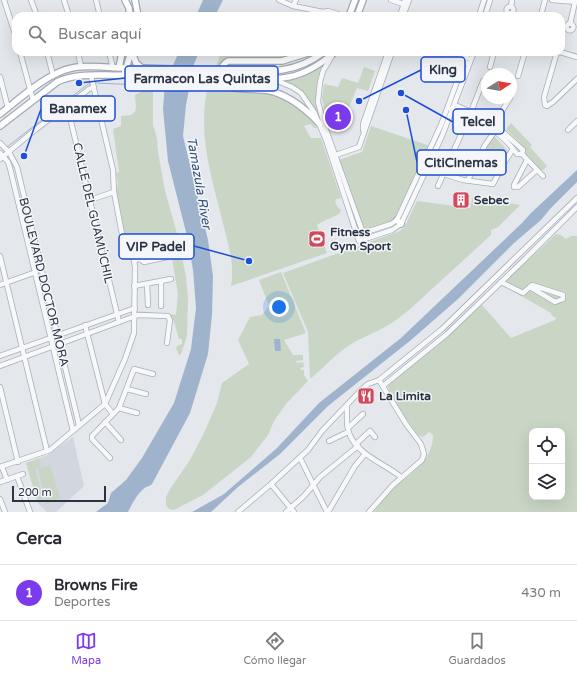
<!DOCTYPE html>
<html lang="es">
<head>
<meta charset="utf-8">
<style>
	body { margin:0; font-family:"Varela Round",sans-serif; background:#f2f2f3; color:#2b2b33 }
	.controls { position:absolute; right:12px; bottom:12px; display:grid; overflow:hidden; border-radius:8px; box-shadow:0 4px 16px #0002 }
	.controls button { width:36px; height:36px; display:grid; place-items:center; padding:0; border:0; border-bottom:1px solid #e1e1e2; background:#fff; color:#2b2b33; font:20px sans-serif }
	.compass { position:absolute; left:481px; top:68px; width:36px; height:36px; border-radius:50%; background:#fff; box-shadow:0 4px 16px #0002; rotate:79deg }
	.scale { position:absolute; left:12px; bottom:10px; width:94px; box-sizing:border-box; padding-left:4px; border:2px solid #2b3445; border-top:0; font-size:11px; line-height:14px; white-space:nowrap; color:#2b3445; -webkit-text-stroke:3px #f4f6f9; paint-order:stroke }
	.you { position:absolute; left:279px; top:307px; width:14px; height:14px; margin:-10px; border:3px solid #fff; border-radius:50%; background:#1a73e8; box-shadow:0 0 0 6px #1a73e833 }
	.badge { display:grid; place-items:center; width:26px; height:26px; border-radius:50%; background:#7c3aed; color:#fff; font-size:13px; font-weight:700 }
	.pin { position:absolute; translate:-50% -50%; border:2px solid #fff; box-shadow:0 1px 4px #0006 }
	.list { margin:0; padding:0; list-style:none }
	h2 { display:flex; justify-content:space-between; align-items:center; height:52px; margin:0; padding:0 16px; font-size:17px }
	h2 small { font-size:13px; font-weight:400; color:#7c7c81 }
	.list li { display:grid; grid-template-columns:26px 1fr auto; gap:12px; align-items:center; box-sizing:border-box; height:56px; padding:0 16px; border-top:1px solid #e1e1e2 }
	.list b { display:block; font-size:15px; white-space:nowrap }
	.list p { margin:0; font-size:13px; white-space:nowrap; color:#7c7c81 }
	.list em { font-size:13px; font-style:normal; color:#7c7c81 }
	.icon { flex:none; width:22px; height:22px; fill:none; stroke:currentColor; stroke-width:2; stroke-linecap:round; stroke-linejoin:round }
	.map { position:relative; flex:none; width:577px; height:512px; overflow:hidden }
	.search { position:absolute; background:#fff; box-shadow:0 4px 16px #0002; left:12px; right:12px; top:12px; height:44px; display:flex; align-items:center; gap:10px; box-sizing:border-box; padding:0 14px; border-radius:12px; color:#7c7c81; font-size:15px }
	.sheet { height:108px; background:#fff }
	nav { display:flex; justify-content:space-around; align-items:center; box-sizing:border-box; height:56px; border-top:1px solid #e1e1e2; background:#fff; font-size:11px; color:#7c7c81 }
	nav a { display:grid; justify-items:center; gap:2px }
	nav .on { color:#7c3aed }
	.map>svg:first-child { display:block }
	.built { fill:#d2d6de }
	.green { fill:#c9d6c5; fill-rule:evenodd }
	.water { fill:#9fb4cc }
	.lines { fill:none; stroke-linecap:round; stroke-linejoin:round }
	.stream { stroke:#9fb4cc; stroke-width:1 }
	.minor-casing { stroke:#a9aeb7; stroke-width:6 }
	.major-casing { stroke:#a3abb8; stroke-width:8 }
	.minor { stroke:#f7f8fa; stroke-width:4.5 }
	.major { stroke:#fff; stroke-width:5.5 }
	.major-bridge-casing { stroke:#a3abb8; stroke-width:8; stroke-linecap:butt }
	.major-bridge { stroke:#fff; stroke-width:5.5 }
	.labels { text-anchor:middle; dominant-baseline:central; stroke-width:3; stroke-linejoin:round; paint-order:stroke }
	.poi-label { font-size:12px; font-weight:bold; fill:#2b3445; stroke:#f4f6f9; text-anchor:start }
	.street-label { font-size:12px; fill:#2b3445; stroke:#f4f6f9 }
	.water-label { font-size:13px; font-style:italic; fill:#34527a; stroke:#f4f6f9 }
	.leader { fill:none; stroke:#1d4ed8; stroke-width:1.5 }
	.callout-dot { fill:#1d4ed8; stroke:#f4f6f9; stroke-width:1.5 }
	.callout { fill:#f4f6f9; stroke:#1d4ed8; stroke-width:1.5 }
	.callout-label { font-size:13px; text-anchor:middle; font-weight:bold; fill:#2b3445 }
</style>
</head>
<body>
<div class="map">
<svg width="577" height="512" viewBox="0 0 577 512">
	<rect width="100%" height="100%" fill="#e4e7ec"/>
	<!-- built -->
	<path class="built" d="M73 437 84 486 56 512H47L38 503 26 463 48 455Z"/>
	<!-- green -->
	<g class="green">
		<path d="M221 52H308L287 59 231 60 219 69H215Z"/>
		<path d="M364 67 375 71 368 91 357 88 349 107 326 115 322 99 324 84 338 87 342 78 358 83Z"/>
		<path d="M321 68C312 92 317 108 325 132L307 99 282 82 301 78Z"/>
		<path d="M209 82H219C229 98 251 90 268 94 286 98 307 111 317 128H314L311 124 304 126 311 138H321L341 198 336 199C334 204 337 206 341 210L340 213C333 218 324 220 317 225L327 253 231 286C235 264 228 244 223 223 211 175 196 131 209 82Z"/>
		<path d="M150 87 153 88V125L157 138 158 152 165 191 178 237 186 277 188 298 187 336 181 354 179 355 176 348 177 346 182 344V339H179L174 321 168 318 137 314V311L176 315 178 294 168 235 128 247 116 196 118 183 116 173 119 172 113 129 121 126V116L131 115 135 112 136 107 135 95Z"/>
		<path d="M511 123 532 145 530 147 547 166 541 172 517 144 519 142 506 129Z"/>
		<path d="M371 126 430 146 393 221 365 232 339 160 362 152Z"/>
		<path d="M494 136 508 151 501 161 483 151Z"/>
		<path d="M473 196 520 205 498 227 491 230V235L409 310C400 317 393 323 383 328 372 334 360 338 350 345 335 354 324 368 310 379L308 332 283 273 400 231 404 228 417 201 470 208Z"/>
		<path d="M556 234 561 235 566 239 571 236H577V512H374C379 506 383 498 389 492 407 475 433 463 433 435L429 432 423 437 418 435C410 423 391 400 388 386L477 307 482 305 511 338 555 320 556 318 552 316 551 313 502 285ZM532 431H562V497H532Z"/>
		<path d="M281 272 306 333 284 340 293 355H303V360L296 361 297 363 303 362 304 367 300 368 301 370H304V375L308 381 286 404 274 421 268 435 251 457 203 495 174 510 169 509 166 505V497L170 489 190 460 204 433 217 403 222 383 249 364 238 340 250 317 262 315 269 306 259 280Z"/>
		<path d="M39 458 41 466 35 469 43 499 38 503 26 463Z"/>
		<path d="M50 465 60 498 47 504 38 469Z"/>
	</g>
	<!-- water -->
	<g class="water">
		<path d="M203 0H223L215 16H196Z"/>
		<path d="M179 52H199L194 64 186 105 183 136 208 240 213 276 212 315 208 354 190 413 152 484C150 486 148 486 146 487 138 492 132 504 128 512H96L108 503 111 493 126 480 142 458 174 403 191 349 196 308 193 270 187 236 168 161 163 109 165 83Z"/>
		<path d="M577 170V182L550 209 541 220 514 243 458 299 411 340 328 406 280 454 238 487 211 512H192L224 494 277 448 319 403 401 338 522 223 531 213Z"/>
		<path d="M274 339H280L281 351H275Z"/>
	</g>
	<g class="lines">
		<!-- stream -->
		<g class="stream">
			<path d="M95 83 164 86"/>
			<path d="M7 147 88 84H92"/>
		</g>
		<!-- minor casing -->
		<g class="minor-casing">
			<g id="minor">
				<path d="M4 0 16 37"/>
				<path d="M31 0 37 16"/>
				<path d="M64 0 69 16"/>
				<path d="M96 0 100 16"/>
				<path d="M279 0 293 6 323 12 328 11 344 16"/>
				<path d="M391 0 407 5"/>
				<path d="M552 0 577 2"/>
				<path d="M293 6 296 0"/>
				<circle cx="510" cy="10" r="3.5"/>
				<path d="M511 7 512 0"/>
				<path d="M541 15 545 0"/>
				<path d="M400 16 405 0"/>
				<path d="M403 16 409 0"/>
				<path d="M479 16 484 0"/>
				<path d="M485 16 490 0"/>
				<circle cx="570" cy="27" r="3.5"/>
				<path d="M570 24 575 2"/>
				<path d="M20 52 33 100"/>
				<path d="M47 52 53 75"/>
				<path d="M78 52 81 67"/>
				<path d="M109 52 113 68"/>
				<path d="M435 52 467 63"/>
				<path d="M451 52 468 58"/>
				<path d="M557 52 544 97 545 105 547 106 553 102 577 79"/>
				<path d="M560 52 577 57"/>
				<path d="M332 56 323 71 320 82 318 102 324 124 364 236"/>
				<path d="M490 67 494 52"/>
				<path d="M518 76 525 52"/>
				<path d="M0 77 8 108"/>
				<path d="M273 79 292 87 301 93 314 112 326 140 359 241 392 230 401 224 442 136 474 52"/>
				<path d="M480 88 487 91"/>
				<path d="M511 95 513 90"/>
				<path d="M67 105 119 322"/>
				<path d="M451 109C478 118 501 131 517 154H522L523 150 494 124 482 117 455 105"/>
				<path d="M494 124 510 98"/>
				<path d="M363 130V124L388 52"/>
				<path d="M568 130 577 121"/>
				<path d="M0 143 9 152 17 167 79 425"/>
				<path d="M0 153 8 162 10 168 73 431"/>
				<path d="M522 154 543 176"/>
				<path d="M333 156 359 147 392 52"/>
				<path d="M0 159 35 130 89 89 94 87"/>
				<path d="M527 160 514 185V187H518L537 170"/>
				<path d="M444 174 463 180 493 184 504 163 513 149"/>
				<path d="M468 180 485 145 495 131"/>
				<path d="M438 186 471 112 483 81"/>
				<path d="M90 200 114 192"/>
				<path d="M357 235 391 224 397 220 441 125 468 52"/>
				<path d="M155 241 159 259"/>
				<path d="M0 256 47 451"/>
				<path d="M140 259 142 254 157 250"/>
				<path d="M134 260 140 259 144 262 167 257"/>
				<path d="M161 281V306"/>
				<path d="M501 282 523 293 532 285 563 295V299L555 302 530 287"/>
				<path d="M147 284 148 305"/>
				<path d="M0 285 36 272"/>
				<path d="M134 286 171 279"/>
				<path d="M85 325 105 404 113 414"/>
				<path d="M0 356 135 308"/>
				<path d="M0 366 138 315 168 316 170 320 167 343"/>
				<path d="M383 386 447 334 521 263 577 207"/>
				<path d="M0 387 18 462"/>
				<path d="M127 389 146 394"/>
				<path d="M347 406C347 415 346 425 349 433 356 454 385 464 401 477"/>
				<path d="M119 408 137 413"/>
				<path d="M105 422 121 440"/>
				<path d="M348 428 363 414"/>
				<path d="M329 441 348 432"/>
				<path d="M356 444 370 431 375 437"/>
				<path d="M110 458 92 439V436L119 408 134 369 153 374"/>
				<path d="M300 458 327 512"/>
				<path d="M0 467 50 450 105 404 125 359 134 333 135 267 134 260 125 246 122 234 114 192 113 170 91 76"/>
				<path d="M2 467 7 480"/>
				<path d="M17 476 30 512"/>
				<path d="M0 482 23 474"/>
				<path d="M271 484 294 512"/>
				<path d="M0 499 5 512"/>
				<path d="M238 512 271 484 308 450 322 431 361 390 368 384 379 380 442 329 577 198"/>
				<path d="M286 512 304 496 320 477 358 446"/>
				<path d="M328 512 355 466 365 454"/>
				<path d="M369 512 393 485 422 460 424 454 421 444 406 424 379 380"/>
			</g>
		</g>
		<!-- major casing -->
		<g class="major-casing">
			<g id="major">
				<path d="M125 0 129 8 130 16"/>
				<path d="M135 0 138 16"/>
				<path d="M349 16 355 0"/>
				<path d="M357 16 363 0"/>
				<path d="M132 52 136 63 142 68"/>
				<path d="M311 52 282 61H228C220 66 216 78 225 85 232 90 255 89 265 90 286 93 305 108 320 124"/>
				<path d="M122 68H145"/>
				<path d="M234 71C268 72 295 74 324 52"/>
				<path d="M124 75 145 74"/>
				<path d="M234 77C278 80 299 83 335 52"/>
				<path d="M0 114C19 99 49 72 72 68 87 65 104 67 119 68L122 52"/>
				<path d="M0 126 57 82C76 72 102 76 124 75L131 52"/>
				<path d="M397 220 401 224"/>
			</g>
		</g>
		<!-- minor -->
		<use href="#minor" class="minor"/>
		<!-- major -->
		<use href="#major" class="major"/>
		<!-- major-bridge casing -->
		<g class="major-bridge-casing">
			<g id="major-bridge">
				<path d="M145 68 234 71"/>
				<path d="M145 74 234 77"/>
			</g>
		</g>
		<!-- major-bridge -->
		<use href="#major-bridge" class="major-bridge"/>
	</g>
	<!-- icons -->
	<defs>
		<g id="building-square" transform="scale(0.9)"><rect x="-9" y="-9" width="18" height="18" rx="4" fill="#d1495b" stroke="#f4f6f9"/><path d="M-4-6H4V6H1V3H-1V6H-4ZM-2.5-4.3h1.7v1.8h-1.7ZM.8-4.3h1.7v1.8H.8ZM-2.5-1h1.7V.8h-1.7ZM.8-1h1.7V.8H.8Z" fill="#fff"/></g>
		<g id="stadium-square" transform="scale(0.9)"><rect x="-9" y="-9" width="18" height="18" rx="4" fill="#d1495b" stroke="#f4f6f9"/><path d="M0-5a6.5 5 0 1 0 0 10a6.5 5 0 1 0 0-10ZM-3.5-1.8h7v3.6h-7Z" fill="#fff"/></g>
		<g id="restaurant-square" transform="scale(0.9)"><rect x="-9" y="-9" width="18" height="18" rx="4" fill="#d1495b" stroke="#f4f6f9"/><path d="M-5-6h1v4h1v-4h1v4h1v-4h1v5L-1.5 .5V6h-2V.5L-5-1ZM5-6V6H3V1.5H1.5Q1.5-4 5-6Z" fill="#fff"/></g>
	</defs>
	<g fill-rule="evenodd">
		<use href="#building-square" x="461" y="200"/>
		<use href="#stadium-square" x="317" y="239"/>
		<use href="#restaurant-square" x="366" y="396"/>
	</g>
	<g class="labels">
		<!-- poi labels -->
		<g class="poi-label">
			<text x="474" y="200">Sebec</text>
			<text x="330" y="232">Fitness<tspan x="330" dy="14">Gym Sport</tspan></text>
			<text x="379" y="396">La Limita</text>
		</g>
		<!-- street labels -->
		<g class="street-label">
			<text transform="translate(93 213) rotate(77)">CALLE DEL GUAMÚCHIL</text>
			<text transform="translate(44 282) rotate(76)">BOULEVARD DOCTOR MORA</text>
		</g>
		<!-- water labels -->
		<g class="water-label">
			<text transform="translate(199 183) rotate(80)">Tamazula River</text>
		</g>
	</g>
	<!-- callouts -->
	<path class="leader" d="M359 101L421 70M79 83L125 78M24 156L41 109M401 93L453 122M406 110L417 162M249 261L194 246"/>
	<g class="callout-dot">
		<circle cx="359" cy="101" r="4"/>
		<circle cx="79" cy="83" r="4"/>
		<circle cx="24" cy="156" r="4"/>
		<circle cx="401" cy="93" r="4"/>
		<circle cx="406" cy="110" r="4"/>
		<circle cx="249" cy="261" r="4"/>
	</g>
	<g class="callout">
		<rect x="421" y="57" width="44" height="25" rx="4"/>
		<rect x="125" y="66" width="153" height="25" rx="4"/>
		<rect x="41" y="96" width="74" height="25" rx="4"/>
		<rect x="453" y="109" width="51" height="25" rx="4"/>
		<rect x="417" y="150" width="89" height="25" rx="4"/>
		<rect x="119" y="234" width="75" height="25" rx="4"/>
	</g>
	<g class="callout-label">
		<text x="443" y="74">King</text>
		<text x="202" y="83">Farmacon Las Quintas</text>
		<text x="78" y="113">Banamex</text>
		<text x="478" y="126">Telcel</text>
		<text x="461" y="167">CitiCinemas</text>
		<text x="156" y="251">VIP Padel</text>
	</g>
</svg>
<div class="controls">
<button><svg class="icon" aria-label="locate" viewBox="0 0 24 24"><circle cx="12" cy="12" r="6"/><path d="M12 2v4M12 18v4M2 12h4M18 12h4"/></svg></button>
<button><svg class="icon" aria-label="layers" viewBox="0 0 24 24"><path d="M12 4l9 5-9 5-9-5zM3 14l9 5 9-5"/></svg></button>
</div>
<svg class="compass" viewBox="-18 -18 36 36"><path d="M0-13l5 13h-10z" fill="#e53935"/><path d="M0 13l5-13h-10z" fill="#7c7c81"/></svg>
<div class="scale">200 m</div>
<div class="you"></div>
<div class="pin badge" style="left:338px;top:117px">1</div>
<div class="search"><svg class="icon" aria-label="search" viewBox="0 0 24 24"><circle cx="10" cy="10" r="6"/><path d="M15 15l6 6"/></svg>Buscar aquí</div>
</div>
<section class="sheet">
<h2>Cerca<small></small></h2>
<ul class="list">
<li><span class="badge">1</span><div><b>Browns Fire</b><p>Deportes</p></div><em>430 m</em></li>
</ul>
</section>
<nav>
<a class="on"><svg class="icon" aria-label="map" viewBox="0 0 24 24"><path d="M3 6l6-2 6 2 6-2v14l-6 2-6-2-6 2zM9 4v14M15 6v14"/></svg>Mapa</a>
<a><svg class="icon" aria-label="directions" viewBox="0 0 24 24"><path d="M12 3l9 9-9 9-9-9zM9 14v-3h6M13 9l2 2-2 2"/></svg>Cómo llegar</a>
<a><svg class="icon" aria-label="saved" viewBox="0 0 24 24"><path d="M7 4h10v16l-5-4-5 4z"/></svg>Guardados</a>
</nav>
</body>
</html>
